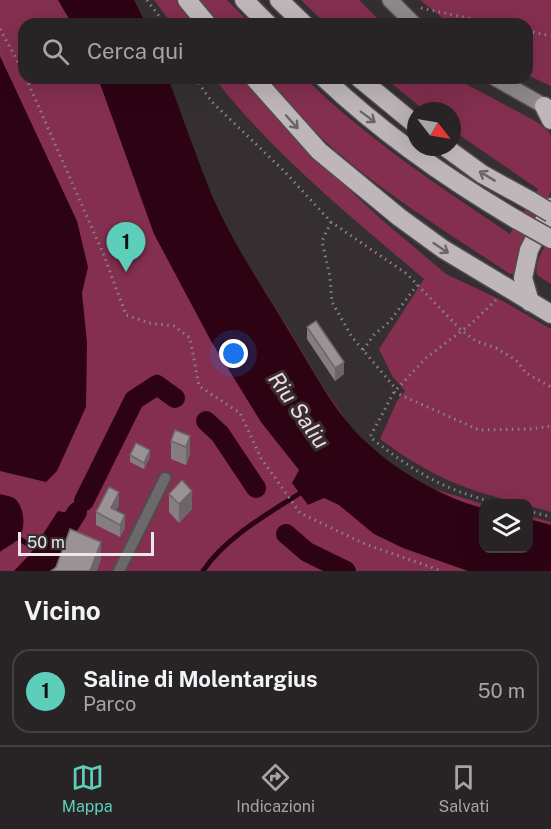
<!DOCTYPE html>
<html lang="it">
<head>
<meta charset="utf-8">
<style>
	body { margin:0; font-family:"Public Sans",sans-serif; background:#342f32; color:#f1f3f6 }
	.controls { position:absolute; right:18px; bottom:18px; display:grid; overflow:hidden; border-radius:12px; box-shadow:0 6px 24px #0002 }
	.controls button { width:54px; height:54px; display:grid; place-items:center; padding:0; border:0; border-bottom:2px solid #444042; background:#282325; color:#f1f3f6; font:30px sans-serif }
	.compass { position:absolute; left:407px; top:102px; width:54px; height:54px; border-radius:50%; background:#282325; box-shadow:0 6px 24px #0002; rotate:121deg }
	.scale { position:absolute; left:18px; bottom:15px; width:136px; box-sizing:border-box; padding-left:6px; border:3px solid #ebe7e8; border-top:0; font-size:16px; line-height:21px; white-space:nowrap; color:#ebe7e8; -webkit-text-stroke:4px #352f31; paint-order:stroke }
	.you { position:absolute; left:234px; top:354px; width:21px; height:21px; margin:-15px; border:4px solid #fff; border-radius:50%; background:#1a73e8; box-shadow:0 0 0 9px #1a73e833 }
	.badge { display:grid; place-items:center; width:39px; height:39px; border-radius:50%; background:#5cceba; color:#111; font-size:20px; font-weight:700 }
	.pin { position:absolute; translate:-50% -50px; filter:drop-shadow(0 2px 3px #0008) }
	.pin::after { content:''; position:absolute; top:32px; width:21px; height:18px; background:inherit; clip-path:polygon(0 0,100% 0,50% 100%) }
	.list { margin:0; padding:0; list-style:none }
	h2 { display:flex; justify-content:space-between; align-items:center; height:78px; margin:0; padding:0 24px; font-size:26px }
	h2 small { font-size:20px; font-weight:400; color:#a5a4a7 }
	.list li { display:grid; grid-template-columns:39px 1fr auto; gap:18px; align-items:center; box-sizing:border-box; height:84px; margin:0 12px 12px; padding:0 12px; border:2px solid #444042; border-radius:18px }
	.list b { display:block; font-size:22px; white-space:nowrap }
	.list p { margin:0; font-size:20px; white-space:nowrap; color:#a5a4a7 }
	.list em { font-size:20px; font-style:normal; color:#a5a4a7 }
	.icon { flex:none; width:33px; height:33px; fill:none; stroke:currentColor; stroke-width:2; stroke-linecap:round; stroke-linejoin:round }
	.map { position:relative; flex:none; width:551px; height:571px; overflow:hidden }
	.search { position:absolute; background:#282325; box-shadow:0 6px 24px #0002; left:18px; right:18px; top:18px; height:66px; display:flex; align-items:center; gap:15px; box-sizing:border-box; padding:0 21px; border-radius:18px; color:#a5a4a7; font-size:22px }
	.sheet { height:174px; background:#282325 }
	nav { display:flex; justify-content:space-around; align-items:center; box-sizing:border-box; height:84px; border-top:2px solid #444042; background:#282325; font-size:16px; color:#a5a4a7 }
	nav a { display:grid; justify-items:center; gap:3px }
	nav .on { color:#5cceba }
	.map>svg:first-child { display:block }
	.green { fill:#842f4f }
	.water { fill:#2d0314 }
	.lines { fill:none; stroke-linecap:round; stroke-linejoin:round }
	.stream { stroke:#2d0314; stroke-width:5 }
	.canal { stroke:#2d0314; stroke-width:20 }
	.lane-casing { stroke:#524c4e; stroke-width:14 }
	.secondary-casing { stroke:#524c4e; stroke-width:18 }
	.highway-casing { stroke:#524c4e; stroke-width:21 }
	.path { stroke:#888385; stroke-width:3; stroke-dasharray:1.5 4.5; stroke-linecap:butt }
	.lane { stroke:#6c696a; stroke-width:10 }
	.secondary { stroke:#8d888a; stroke-width:15 }
	.highway { stroke:#beb6b8; stroke-width:18 }
	.highway-bridge-casing { stroke:#524c4e; stroke-width:21; stroke-linecap:butt }
	.highway-bridge { stroke:#beb6b8; stroke-width:18 }
	.wall { fill:#847e7f }
	.shaded-wall { fill:#6c6668 }
	.building { fill:#9a9294; stroke:#6c6668; stroke-width:1.5 }
	.oneway { stroke:#6c6567 }
	.labels { text-anchor:middle; dominant-baseline:central; stroke-width:6; stroke-linejoin:round; paint-order:stroke }
	.water-label { font-size:22px; font-style:italic; fill:#f3d9e0; stroke:#352f31 }
</style>
</head>
<body>
<div class="map">
<svg width="551" height="571" viewBox="0 0 551 571">
	<rect width="100%" height="100%" fill="#352f31"/>
	<!-- green -->
	<g class="green">
		<path d="M0 0H110L123 24H24V78H153L215 215 288 328 323 387 350 426 384 461 424 486 483 504 484 548H528L529 516 551 522V571H0Z"/>
		<path d="M154 0H177L197 24H172Z"/>
		<path d="M199 0H227L251 24H219Z"/>
		<path d="M301 0H359L383 24H326Z"/>
		<path d="M420 0H551V86L527 75V24H450Z"/>
		<path d="M214 78H243L297 141 381 219 446 274 501 300 551 329V512L529 506 528 503C517 503 507 500 496 497 453 486 416 466 380 439L397 401 405 391 392 376 379 349 424 279C350 216 274 155 214 78Z"/>
		<path d="M266 78H305C367 139 439 186 510 234L538 189 452 130V111H425L385 78H455L537 122 549 132 551 137V192L522 246 515 274H510C453 236 388 196 336 151 311 129 289 104 266 78Z"/>
		<path d="M551 235V284L537 275C534 261 545 247 551 235Z"/>
	</g>
	<!-- water -->
	<g class="water">
		<path d="M58 0H134L146 24H72Z"/>
		<path d="M0 56 77 221 88 267 82 293 87 343 86 407 57 471 46 482 0 471Z"/>
		<path d="M98 78H168C183 118 197 159 213 198 235 248 267 294 295 341 316 375 335 413 365 441 396 471 443 498 483 508L484 548H528L529 519 551 525V571H468L403 548 374 534 339 505 324 498 308 505 292 483 299 470 261 422 211 341 154 234Z"/>
		<path d="M0 494C4 495 10 496 14 498 23 504 26 524 21 534 18 543 7 546 0 552Z"/>
		<path d="M58 511 69 513 77 523 72 538 55 571H14L30 554Z"/>
	</g>
	<g class="lines">
		<!-- stream -->
		<g class="stream">
			<path d="M18 538 39 551"/>
			<path d="M203 571C225 537 271 512 305 490"/>
		</g>
		<!-- canal -->
		<g class="canal">
			<path d="M206 421 220 434 256 488"/>
			<path d="M84 501 134 400 157 385 175 398"/>
			<path d="M286 534 307 552 346 571"/>
			<path d="M40 571 77 512"/>
		</g>
		<!-- lane casing -->
		<g class="lane-casing">
			<path id="lane" d="M119 571 165 478"/>
		</g>
		<!-- secondary casing -->
		<g class="secondary-casing">
			<g id="secondary">
				<path d="M390 0 414 24"/>
				<path d="M495 78 551 110"/>
			</g>
		</g>
		<!-- highway casing -->
		<g class="highway-casing">
			<g id="highway">
				<path d="M187 0 207 24"/>
				<path d="M244 0 268 24"/>
				<path d="M279 0 304 24"/>
				<path d="M254 78 319 151 399 217 443 249 551 314"/>
				<path d="M324 78C383 134 449 180 519 221"/>
				<path d="M359 78 416 125"/>
				<path d="M544 106 551 120"/>
				<path d="M445 147 482 174 531 201"/>
				<path d="M530 302 523 278 529 250 551 207"/>
			</g>
		</g>
		<!-- path -->
		<g class="path">
			<path d="M147 0 165 24"/>
			<path d="M421 8 495 24"/>
			<path d="M0 29 24 73"/>
			<path d="M527 31 551 36"/>
			<path d="M26 78 103 253 126 315 149 323 174 326 190 338 199 386 240 413 261 458 300 513 365 544 442 571"/>
			<path d="M195 78 212 102 285 172 331 222 407 274 462 331 476 341 496 348 516 360 526 373 551 387"/>
			<path d="M331 222 322 241 330 277 332 302 352 337 396 389"/>
			<path d="M496 300 472 323 426 358 394 392 370 437C413 471 443 490 497 503"/>
			<path d="M363 350 374 335 390 321 417 285"/>
			<path d="M394 392 479 430 531 429 551 426"/>
			<path d="M528 511 551 517"/>
		</g>
		<!-- lane -->
		<use href="#lane" class="lane"/>
		<!-- secondary -->
		<use href="#secondary" class="secondary"/>
		<!-- highway -->
		<use href="#highway" class="highway"/>
		<!-- highway-bridge casing -->
		<g class="highway-bridge-casing">
			<g id="highway-bridge">
				<path d="M531 201 551 213"/>
				<path d="M519 221 551 239"/>
			</g>
		</g>
		<!-- highway-bridge -->
		<use href="#highway-bridge" class="highway-bridge"/>
	</g>
	<!-- wall -->
	<g class="wall">
		<path d="M307 327 344 374 335 381 307 339Z"/>
		<path d="M190 436V455L186 465 171 459V441Z"/>
		<path d="M130 455 150 457 144 469 130 462Z"/>
		<path d="M169 494 192 509 179 523 169 512Z"/>
		<path d="M119 505 116 510 125 528 120 537 96 525V512Z"/>
	</g>
	<!-- shaded-wall -->
	<g class="shaded-wall">
		<path d="M344 362V374L335 381V368Z"/>
		<path d="M190 436V455L186 465V447Z"/>
		<path d="M150 450V457L144 469V463Z"/>
		<path d="M192 491V509L179 523V504Z"/>
		<path d="M119 492V505L111 520V508Z"/>
		<path d="M125 515V528L120 537V525Z"/>
		<path d="M101 542V560L97 571H90Z"/>
	</g>
	<!-- building -->
	<g class="building">
		<path d="M316 321 344 362 335 368 307 327Z"/>
		<path d="M175 430 190 436 186 447 171 441Z"/>
		<path d="M136 443 150 450 144 463 130 455Z"/>
		<path d="M182 480 192 491 179 504 169 494Z"/>
		<path d="M109 487 119 492 111 508 125 515 120 525 96 512Z"/>
		<path d="M70 529 101 542 90 571H51L56 567Z"/>
	</g>
	<!-- one-way arrows -->
	<defs><path id="oneway-shaft" d="M-6 0H5M1.5-3L5.5 0L1.5 3" fill="none" stroke-width="1.6" stroke-linecap="round" stroke-linejoin="round" transform="scale(1.5)"/></defs>
	<g class="oneway">
		<use href="#oneway-shaft" transform="translate(368 117) rotate(37)"/>
		<use href="#oneway-shaft" transform="translate(292 122) rotate(48)"/>
		<use href="#oneway-shaft" transform="translate(487 176) rotate(-149)"/>
		<use href="#oneway-shaft" transform="translate(441 248) rotate(34)"/>
	</g>
	<g class="labels">
		<!-- water labels -->
		<g class="water-label">
			<text transform="translate(299 410) rotate(55)">Riu Saliu</text>
		</g>
	</g>
</svg>
<div class="controls">
<button><svg class="icon" aria-label="layers" viewBox="0 0 24 24"><path d="M12 4l9 5-9 5-9-5zM3 14l9 5 9-5"/></svg></button>
</div>
<svg class="compass" viewBox="-18 -18 36 36"><path d="M0-13l5 13h-10z" fill="#e53935"/><path d="M0 13l5-13h-10z" fill="#a5a4a7"/></svg>
<div class="scale">50 m</div>
<div class="you"></div>
<div class="pin badge" style="left:126px;top:272px">1</div>
<div class="search"><svg class="icon" aria-label="search" viewBox="0 0 24 24"><circle cx="10" cy="10" r="6"/><path d="M15 15l6 6"/></svg>Cerca qui</div>
</div>
<section class="sheet">
<h2>Vicino<small></small></h2>
<ul class="list">
<li><span class="badge">1</span><div><b>Saline di Molentargius</b><p>Parco</p></div><em>50 m</em></li>
</ul>
</section>
<nav>
<a class="on"><svg class="icon" aria-label="map" viewBox="0 0 24 24"><path d="M3 6l6-2 6 2 6-2v14l-6 2-6-2-6 2zM9 4v14M15 6v14"/></svg>Mappa</a>
<a><svg class="icon" aria-label="directions" viewBox="0 0 24 24"><path d="M12 3l9 9-9 9-9-9zM9 14v-3h6M13 9l2 2-2 2"/></svg>Indicazioni</a>
<a><svg class="icon" aria-label="saved" viewBox="0 0 24 24"><path d="M7 4h10v16l-5-4-5 4z"/></svg>Salvati</a>
</nav>
</body>
</html>
